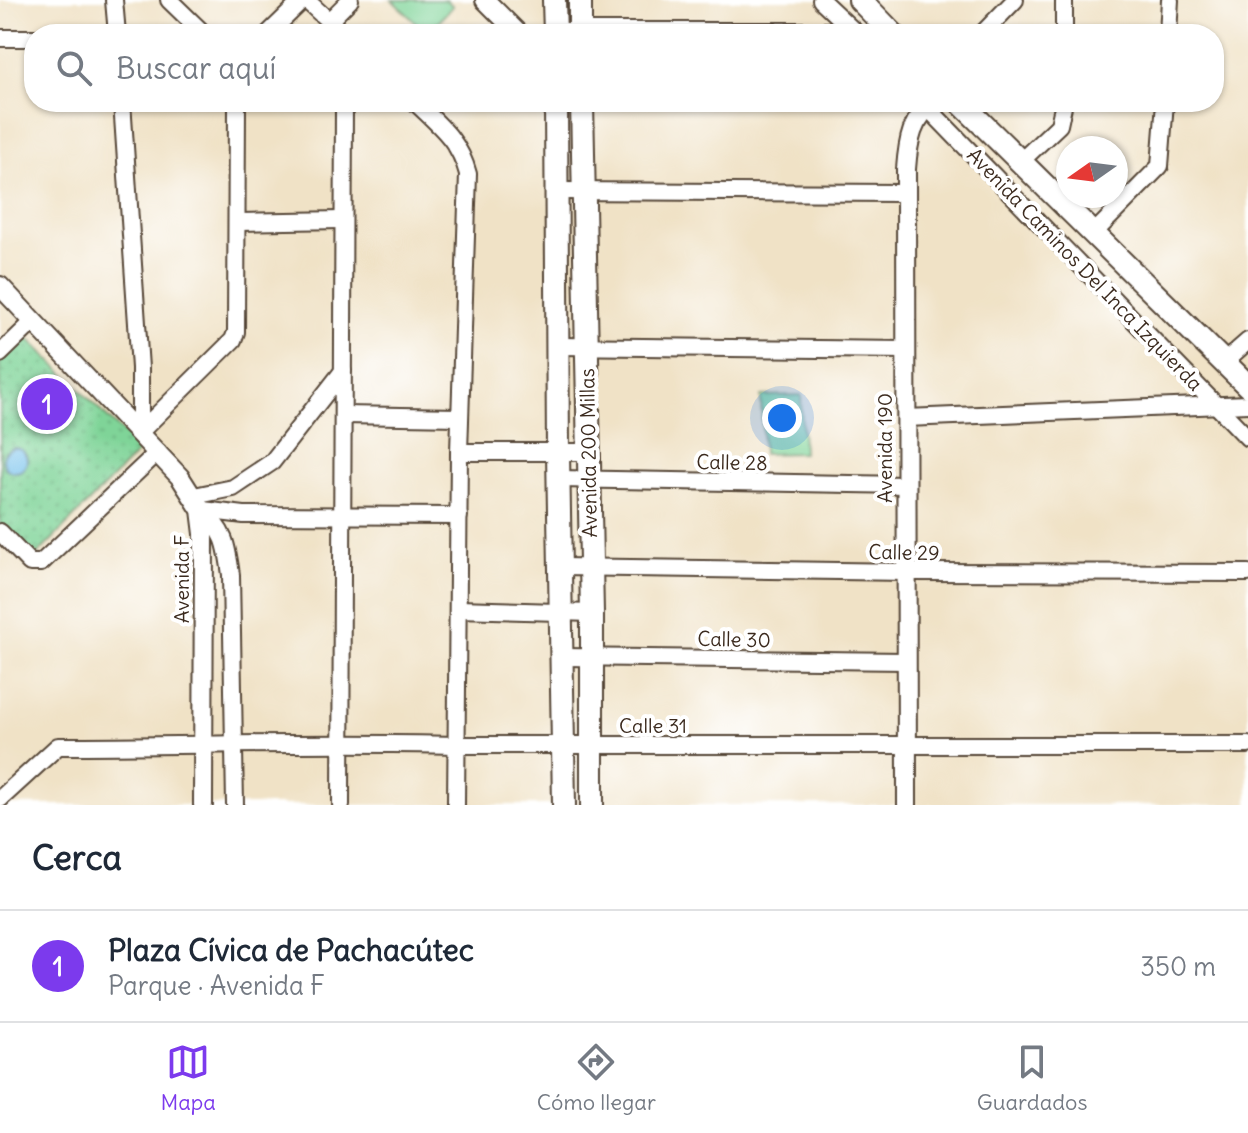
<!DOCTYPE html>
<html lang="es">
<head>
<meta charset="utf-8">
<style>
	body { margin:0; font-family:Delius,sans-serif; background:#f6f6f7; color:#1f2937 }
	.compass { position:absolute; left:1056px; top:136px; width:72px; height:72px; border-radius:50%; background:#fff; box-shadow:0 2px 6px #0004; rotate:256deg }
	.you { position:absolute; left:782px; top:418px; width:28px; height:28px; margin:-20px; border:6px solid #fff; border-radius:50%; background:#1a73e8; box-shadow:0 0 0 12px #1a73e833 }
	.badge { display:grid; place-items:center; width:52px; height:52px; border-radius:50%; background:#7c3aed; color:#fff; font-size:26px; font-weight:700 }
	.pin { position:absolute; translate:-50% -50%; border:4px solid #fff; box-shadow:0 2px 8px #0006 }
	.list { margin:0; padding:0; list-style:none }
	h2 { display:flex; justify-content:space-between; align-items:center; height:104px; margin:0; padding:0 32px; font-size:34px }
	h2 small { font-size:26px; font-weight:400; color:#747a83 }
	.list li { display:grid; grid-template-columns:52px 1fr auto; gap:24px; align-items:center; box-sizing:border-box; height:112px; padding:0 32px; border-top:2px solid #e0e1e3 }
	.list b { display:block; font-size:30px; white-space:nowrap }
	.list p { margin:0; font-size:26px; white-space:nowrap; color:#747a83 }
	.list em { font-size:26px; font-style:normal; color:#747a83 }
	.icon { flex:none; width:44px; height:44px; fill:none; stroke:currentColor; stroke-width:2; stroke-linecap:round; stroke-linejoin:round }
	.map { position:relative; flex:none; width:1248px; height:805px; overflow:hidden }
	.search { position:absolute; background:#fff; box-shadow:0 2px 6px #0004; left:24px; right:24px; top:24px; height:88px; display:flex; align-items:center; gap:20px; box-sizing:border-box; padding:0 28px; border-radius:32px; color:#747a83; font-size:30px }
	.sheet { height:216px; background:#fff }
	nav { display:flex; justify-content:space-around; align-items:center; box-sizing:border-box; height:112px; border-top:2px solid #e0e1e3; background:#fff; font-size:22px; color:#747a83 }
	nav a { display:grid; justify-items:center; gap:4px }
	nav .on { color:#7c3aed }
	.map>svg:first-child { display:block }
	.grass { fill:#7fd498; stroke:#5d7f5b; stroke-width:2 }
	.park { fill:url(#park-dots); stroke:#5d7f5b; stroke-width:2 }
	.water { fill:#72c0ec; stroke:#567585; stroke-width:2 }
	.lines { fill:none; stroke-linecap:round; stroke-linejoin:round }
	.minor-casing { stroke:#564637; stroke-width:20 }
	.tertiary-casing { stroke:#564637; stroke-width:22 }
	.secondary-casing { stroke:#564637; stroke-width:26 }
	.minor { stroke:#fff; stroke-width:16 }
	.tertiary { stroke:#fff; stroke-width:18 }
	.secondary { stroke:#fff; stroke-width:22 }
	.labels { text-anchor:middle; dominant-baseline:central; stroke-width:8; stroke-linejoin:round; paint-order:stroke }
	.street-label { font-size:20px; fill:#3b2a1e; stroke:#fff }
</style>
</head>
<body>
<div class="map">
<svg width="1248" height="805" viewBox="0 0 1248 805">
	<defs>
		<pattern id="park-dots" width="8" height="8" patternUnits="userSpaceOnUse" patternTransform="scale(2)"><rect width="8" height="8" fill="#7fd498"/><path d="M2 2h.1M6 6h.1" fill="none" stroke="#6fb683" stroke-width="1.8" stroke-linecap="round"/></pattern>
	</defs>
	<rect width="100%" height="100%" fill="#fff"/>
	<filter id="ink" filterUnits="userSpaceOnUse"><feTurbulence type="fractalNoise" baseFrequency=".0125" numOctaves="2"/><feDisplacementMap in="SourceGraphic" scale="16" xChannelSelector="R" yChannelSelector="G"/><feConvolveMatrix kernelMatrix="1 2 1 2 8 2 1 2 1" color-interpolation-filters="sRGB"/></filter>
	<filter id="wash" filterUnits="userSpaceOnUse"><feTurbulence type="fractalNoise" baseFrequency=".006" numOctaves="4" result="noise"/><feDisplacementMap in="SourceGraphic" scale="32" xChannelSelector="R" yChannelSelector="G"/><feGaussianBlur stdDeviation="1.8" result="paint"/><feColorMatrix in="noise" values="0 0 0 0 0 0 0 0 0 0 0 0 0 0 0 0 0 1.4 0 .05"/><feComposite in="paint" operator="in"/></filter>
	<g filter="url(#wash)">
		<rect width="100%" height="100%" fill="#f0e2c6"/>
		<!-- grass -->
		<g class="grass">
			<path d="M392 0H446L453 6 427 33Z"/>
			<path d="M801 395 803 453 763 454 761 396Z"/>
		</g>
		<!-- park -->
		<path class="park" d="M25 335 140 450 34 558 0 524V359Z"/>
		<!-- water -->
		<circle class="water" cx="15" cy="460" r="12"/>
	</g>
	<g filter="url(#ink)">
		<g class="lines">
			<!-- minor casing -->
			<g class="minor-casing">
				<g id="minor">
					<path d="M114 0 117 34"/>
					<path d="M169 0 204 34"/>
					<path d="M306 0 343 34"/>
					<path d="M821 0 856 33"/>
					<path d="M329 21 350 0"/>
					<path d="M555 31H854"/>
					<path d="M268 34 303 0"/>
					<path d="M982 34 1015 0"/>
					<path d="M1064 34V0"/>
					<path d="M1168 34 1170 0"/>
					<path d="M0 38H34"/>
					<path d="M122 102 140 368V432"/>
					<path d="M415 102C440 126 459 140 468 174L459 452 456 805"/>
					<path d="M922 102 1248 438"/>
					<path d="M1020 162 1059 125 1064 102"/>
					<path d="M557 191 905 193"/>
					<path d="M238 222 342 220"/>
					<path d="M1093 234 1160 166 1165 102"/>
					<path d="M557 346 906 350"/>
					<path d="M0 354 34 321"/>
					<path d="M1224 362 1248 341"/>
					<path d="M343 415 460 417"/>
					<path d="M906 418 1248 404"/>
					<path d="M140 432 233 340 236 332 237 102"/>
					<path d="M459 452H588"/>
					<path d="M558 479 906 485"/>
					<path d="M194 496 233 488 272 462 343 371"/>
					<path d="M201 510C225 530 227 545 231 575L235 805"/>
					<path d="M203 510 244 515 459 516"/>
					<path d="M0 532 30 563H41L158 452"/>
					<path d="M560 567 907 572 1248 573"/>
					<path d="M458 609 592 613"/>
					<path d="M562 657 907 661"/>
					<path d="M0 799 58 746C191 746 324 741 457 745H1248"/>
					<path d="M341 805 344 102"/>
				</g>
			</g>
			<!-- tertiary casing -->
			<g class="tertiary-casing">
				<g id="tertiary">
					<path d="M485 0 519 34"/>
					<path d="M0 286 180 477 201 510 204 534 203 805"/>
					<path d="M907 805 906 169C908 142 911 117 936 102"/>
				</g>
			</g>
			<!-- secondary casing -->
			<g class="secondary-casing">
				<g id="secondary">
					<path d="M554 0 555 34"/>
					<path d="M860 0 893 34"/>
					<path d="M580 34V0"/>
					<path d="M556 102 558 453 564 805"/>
					<path d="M582 102 592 613V805"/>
					<path d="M960 102 1248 386"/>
				</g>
			</g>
			<!-- minor -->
			<use href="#minor" class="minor"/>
			<!-- tertiary -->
			<use href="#tertiary" class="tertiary"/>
			<!-- secondary -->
			<use href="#secondary" class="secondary"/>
		</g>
	</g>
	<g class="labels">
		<!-- street labels -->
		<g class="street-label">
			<text transform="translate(1085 269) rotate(46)">Avenida Caminos Del Inca Izquierda</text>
			<text transform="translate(884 448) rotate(-90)">Avenida 190</text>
			<text transform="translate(588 453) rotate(-91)">Avenida 200 Millas</text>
			<text transform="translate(732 462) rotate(1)">Calle 28</text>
			<text transform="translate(904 552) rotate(1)">Calle 29</text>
			<text transform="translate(181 579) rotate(-90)">Avenida F</text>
			<text transform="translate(734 639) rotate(1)">Calle 30</text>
			<text x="653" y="725">Calle 31</text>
		</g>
	</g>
</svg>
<svg class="compass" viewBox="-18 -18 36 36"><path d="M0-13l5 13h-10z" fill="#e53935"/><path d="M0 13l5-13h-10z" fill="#747a83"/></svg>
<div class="you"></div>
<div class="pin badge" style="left:47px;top:404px">1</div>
<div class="search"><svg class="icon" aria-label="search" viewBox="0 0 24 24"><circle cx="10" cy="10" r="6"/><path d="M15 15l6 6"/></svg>Buscar aquí</div>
</div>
<section class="sheet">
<h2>Cerca<small></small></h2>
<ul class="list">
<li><span class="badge">1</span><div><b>Plaza Cívica de Pachacútec</b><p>Parque · Avenida F</p></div><em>350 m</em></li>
</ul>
</section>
<nav>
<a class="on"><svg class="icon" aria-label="map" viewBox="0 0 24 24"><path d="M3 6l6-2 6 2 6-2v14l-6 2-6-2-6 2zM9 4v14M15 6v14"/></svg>Mapa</a>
<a><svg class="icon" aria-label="directions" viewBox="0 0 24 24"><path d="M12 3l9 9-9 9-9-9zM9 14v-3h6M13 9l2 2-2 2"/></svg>Cómo llegar</a>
<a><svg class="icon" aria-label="saved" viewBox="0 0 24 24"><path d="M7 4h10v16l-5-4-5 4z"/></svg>Guardados</a>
</nav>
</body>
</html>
